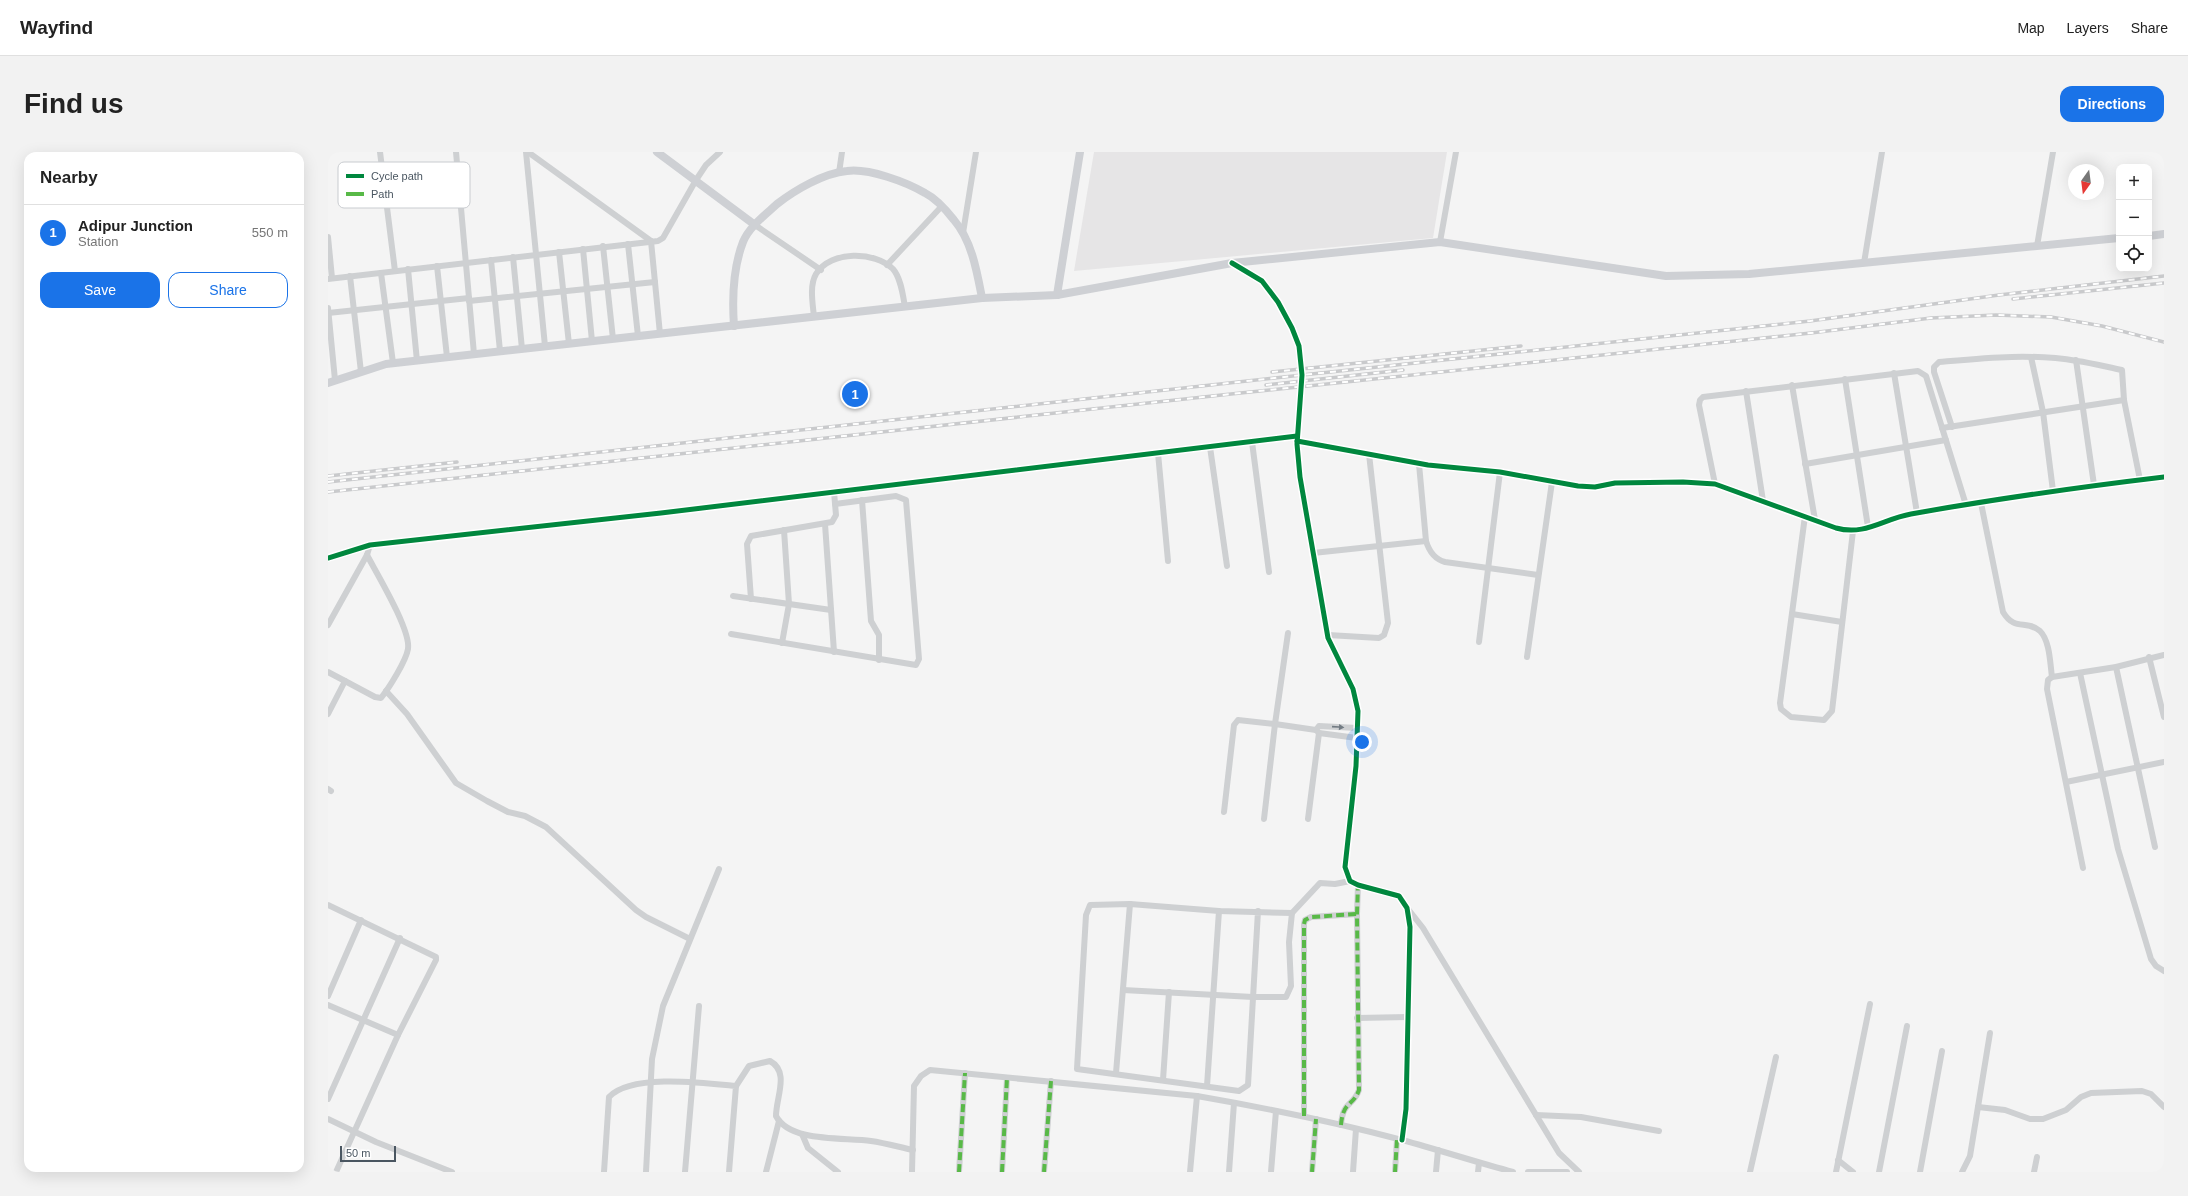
<!DOCTYPE html>
<html lang="en">
<head>
<meta charset="utf-8">
<style>
	body { margin:0; font-family:Arial,sans-serif; background:#f2f2f2; color:#222 }
	.controls { position:absolute; right:12px; top:12px; display:grid; overflow:hidden; border-radius:8px; box-shadow:0 4px 16px #0002 }
	.controls button { width:36px; height:36px; display:grid; place-items:center; padding:0; border:0; border-bottom:1px solid #e0e0e0; background:#fff; color:#222; font:20px sans-serif }
	.compass { position:absolute; left:1740px; top:12px; width:36px; height:36px; border-radius:50%; background:#fff; box-shadow:0 4px 16px #0002; rotate:194deg }
	.scale { position:absolute; left:12px; bottom:10px; width:56px; box-sizing:border-box; padding-left:4px; border:2px solid #4a5661; border-top:0; font-size:11px; line-height:14px; white-space:nowrap; color:#4a5661; -webkit-text-stroke:3px #fff; paint-order:stroke }
	.you { position:absolute; left:1034px; top:590px; width:14px; height:14px; margin:-10px; border:3px solid #fff; border-radius:50%; background:#1a73e8; box-shadow:0 0 0 6px #1a73e833 }
	.badge { display:grid; place-items:center; width:26px; height:26px; border-radius:50%; background:#1a73e8; color:#fff; font-size:13px; font-weight:700 }
	.pin { position:absolute; translate:-50% -50%; border:2px solid #fff; box-shadow:0 1px 4px #0006 }
	.list { margin:0; padding:0; list-style:none }
	h2 { display:flex; justify-content:space-between; align-items:center; height:52px; margin:0; padding:0 16px; font-size:17px }
	h2 small { font-size:13px; font-weight:400; color:#767676 }
	.list li { display:grid; grid-template-columns:26px 1fr auto; gap:12px; align-items:center; box-sizing:border-box; height:56px; padding:0 16px; border-top:1px solid #e0e0e0 }
	.list b { display:block; font-size:15px; white-space:nowrap }
	.list p { margin:0; font-size:13px; white-space:nowrap; color:#767676 }
	.list em { font-size:13px; font-style:normal; color:#767676 }
	.actions { display:flex; gap:8px; padding:12px 16px }
	.actions a { flex:1; padding:9px 0; border:1px solid #1a73e8; border-radius:12px; text-align:center; font-size:14px; color:#1a73e8 }
	.actions .main { background:#1a73e8; color:#fff }
	.icon { flex:none; width:22px; height:22px; fill:none; stroke:currentColor; stroke-width:2; stroke-linecap:round; stroke-linejoin:round }
	.map { position:relative; flex:none; width:1836px; height:1020px; overflow:hidden; border-radius:12px }
	header { display:flex; align-items:center; gap:24px; box-sizing:border-box; height:56px; padding:0 20px; background:#fff; border-bottom:1px solid #e0e0e0 }
	header strong { font-size:19px }
	nav { display:flex; gap:22px; margin-inline-start:auto; font-size:14px }
	.intro { display:flex; align-items:center; justify-content:space-between; box-sizing:border-box; height:96px; padding:0 24px }
	h1 { margin:0; font-size:28px }
	.button { padding:10px 18px; border-radius:12px; background:#1a73e8; color:#fff; font-size:14px; font-weight:700 }
	main { display:flex; gap:24px; padding:0 24px }
	aside { flex:1; background:#fff; border-radius:12px; box-shadow:0 4px 16px #0002 }
	.map>svg:first-child { display:block }
	.education { fill:#e6e5e6 }
	.lines { fill:none; stroke-linecap:round; stroke-linejoin:round }
	.street { stroke:#ced0d2; stroke-width:6 }
	.secondary { stroke:#ced0d4; stroke-width:8 }
	.rail-casing { stroke:#c9cacc; stroke-width:3.5 }
	.rail { stroke:#fff; stroke-width:2; stroke-dasharray:6; stroke-linecap:butt }
	.quiet { stroke:#58b947; stroke-width:4; stroke-dasharray:8 4; stroke-linecap:butt }
	.cycleway-casing { stroke:#fff; stroke-width:8 }
	.cycleway { stroke:#00873e; stroke-width:5 }
	.oneway { fill:#727b83 }
	.key { fill:#fff; stroke:#c9ccd0; stroke-width:1 }
	.key-label { font-size:11px; fill:#4a5661 }
</style>
</head>
<body>
<header>
<strong>Wayfind</strong>
<nav><a>Map</a><a>Layers</a><a>Share</a></nav>
</header>
<div class="intro"><h1>Find us</h1><a class="button">Directions</a></div>
<main>
<aside>
<h2>Nearby<small></small></h2>
<ul class="list">
<li><span class="badge">1</span><div><b>Adipur Junction</b><p>Station</p></div><em>550 m</em></li>
</ul>
<div class="actions"><a class="main">Save</a><a>Share</a></div>
</aside>
<div class="map">
<svg width="1836" height="1020" viewBox="0 0 1836 1020">
	<rect width="100%" height="100%" fill="#f4f4f4"/>
	<!-- education -->
	<path class="education" d="M766 0H1119L1105 86 746 119Z"/>
	<g class="lines">
		<!-- street -->
		<g class="street">
			<path d="M52 0 67 119"/>
			<path d="M128 0 146 202"/>
			<path d="M198 0 217 194"/>
			<path d="M200 0 323 89"/>
			<path d="M511 21 514 0"/>
			<path d="M427 73 493 118"/>
			<path d="M635 81 648 0"/>
			<path d="M0 85 4 126"/>
			<path d="M323 89 332 182"/>
			<path d="M1112 90 1128 0"/>
			<path d="M300 92 310 184"/>
			<path d="M275 94 285 187"/>
			<path d="M1709 94 1725 0"/>
			<path d="M255 97 264 189"/>
			<path d="M231 100 241 192"/>
			<path d="M185 105 194 197"/>
			<path d="M163 108 172 199"/>
			<path d="M904 111 934 129 950 150 964 176 971 194 974 223 969 292 972 325 1000 486 1025 537 1030 559 1028 614 1017 715 1022 729 1030 733 1071 744 1079 756 1082 775 1078 957 1074 988"/>
			<path d="M1536 111 1554 0"/>
			<path d="M559 113 613 55"/>
			<path d="M109 114 119 205"/>
			<path d="M80 117 89 209"/>
			<path d="M53 121 65 211"/>
			<path d="M22 124 33 220"/>
			<path d="M0 127 330 89 335 86 368 28 378 13 392 0"/>
			<path d="M141 149 327 130"/>
			<path d="M0 156 7 228"/>
			<path d="M0 161 141 146"/>
			<path d="M486 165C485 153 481 134 488 122 503 98 547 99 565 117 573 126 575 144 577 155"/>
			<path d="M1703 205 1715 260 1725 339"/>
			<path d="M1748 208 1766 333"/>
			<path d="M1566 221 1589 361"/>
			<path d="M1517 227 1540 375"/>
			<path d="M1464 233 1487 368"/>
			<path d="M1418 239 1435 349"/>
			<path d="M1624 275 1606 220V215L1611 210C1656 206 1703 201 1749 209 1764 211 1779 215 1794 218L1796 248 1812 328"/>
			<path d="M1614 276 1796 248"/>
			<path d="M969 289 1100 313 1172 320 1250 334 1267 335 1287 331 1355 330 1387 332 1508 376C1537 384 1555 367 1583 362 1667 347 1752 335 1836 325"/>
			<path d="M924 290 941 420"/>
			<path d="M882 295 899 414"/>
			<path d="M830 301 840 409"/>
			<path d="M1091 312 1098 389"/>
			<path d="M1477 312 1618 288"/>
			<path d="M1387 332 1371 253 1372 248 1375 245 1590 219 1598 224 1638 353"/>
			<path d="M534 348 543 469 551 483V508"/>
			<path d="M1653 351 1675 460C1687 480 1698 467 1712 479 1722 489 1722 511 1724 525"/>
			<path d="M1477 364 1452 551 1453 557 1463 565 1496 568 1504 559 1525 379"/>
			<path d="M497 372 506 500"/>
			<path d="M985 401 1098 389C1101 399 1106 407 1117 410L1210 423"/>
			<path d="M0 406 42 393 333 361 969 284"/>
			<path d="M405 444 503 458"/>
			<path d="M423 447 419 392 423 384 504 370 508 363 506 340"/>
			<path d="M1464 462 1514 470"/>
			<path d="M0 473 39 403 42 393"/>
			<path d="M403 482 588 513 591 507 578 348 568 344 507 352"/>
			<path d="M1000 483 1051 486 1056 483 1060 471 1041 302"/>
			<path d="M1151 490 1172 320"/>
			<path d="M454 491 461 452 456 378"/>
			<path d="M1199 505 1224 330"/>
			<path d="M1821 505 1836 565"/>
			<path d="M1788 515 1827 695"/>
			<path d="M0 520 17 529 0 562"/>
			<path d="M1752 521 1790 697 1823 807 1828 814 1836 819"/>
			<path d="M17 529 47 545 53 546C61 536 78 509 80 497 83 478 49 422 39 403"/>
			<path d="M58 539 79 562 128 631 159 649 180 660 197 664 218 675 308 758 318 765 362 787"/>
			<path d="M1029 586 991 581 988 578 991 574 1029 576"/>
			<path d="M1738 630 1836 610"/>
			<path d="M0 637 3 639"/>
			<path d="M896 660 906 573 910 568 947 572 960 481"/>
			<path d="M936 667 947 572 988 578"/>
			<path d="M980 667 991 581"/>
			<path d="M1755 716 1719 537 1720 528 1724 525 1788 515 1836 503"/>
			<path d="M0 753 108 805V808L70 883"/>
			<path d="M1080 757 1095 776 1231 1001 1251 1020"/>
			<path d="M930 759 920 933 911 939 749 917 758 763 762 753 802 752 891 759 964 761 992 731 1007 732 1022 729"/>
			<path d="M795 838 925 845H958L963 834 961 790 964 761"/>
			<path d="M0 844 33 768"/>
			<path d="M0 853 70 883 8 1020"/>
			<path d="M1029 866 1080 865"/>
			<path d="M788 921 802 752"/>
			<path d="M835 928 841 840"/>
			<path d="M408 934 421 914 442 909C462 920 448 945 448 964 462 991 517 985 543 989 557 991 571 995 585 998"/>
			<path d="M879 934 891 759"/>
			<path d="M0 947 72 786"/>
			<path d="M1650 955 1677 958 1702 967H1715L1738 958 1753 945 1763 941 1814 939 1823 942 1836 955"/>
			<path d="M1208 963 1253 965 1331 979"/>
			<path d="M976 964V772L977 768 983 765 1029 762"/>
			<path d="M0 967 48 990 124 1020"/>
			<path d="M1013 973C1015 948 1025 955 1031 938L1029 762 1030 733"/>
			<path d="M474 982 480 996 510 1020"/>
			<path d="M1510 1008 1525 1020"/>
			<path d="M276 1020 281 945C303 921 378 931 408 934L401 1020"/>
			<path d="M318 1020 324 907 335 854 391 717"/>
			<path d="M357 1020 371 854"/>
			<path d="M438 1020 451 969"/>
			<path d="M584 1020 586 934 593 924 602 918 869 944C938 956 1007 970 1074 988 1111 998 1148 1010 1185 1020"/>
			<path d="M631 1020 637 921"/>
			<path d="M674 1020 679 926"/>
			<path d="M716 1020 723 929"/>
			<path d="M862 1020 869 944"/>
			<path d="M901 1020 906 951"/>
			<path d="M943 1020 948 959"/>
			<path d="M984 1020 988 967"/>
			<path d="M1025 1020 1028 977"/>
			<path d="M1067 1020 1069 987"/>
			<path d="M1108 1020 1110 998"/>
			<path d="M1150 1020 1151 1011"/>
			<path d="M1200 1020H1239"/>
			<path d="M1422 1020 1448 905"/>
			<path d="M1508 1020 1542 852"/>
			<path d="M1551 1020 1579 874"/>
			<path d="M1592 1020 1614 899"/>
			<path d="M1634 1020 1642 1004 1662 881"/>
			<path d="M1706 1020 1709 1005"/>
		</g>
		<!-- secondary -->
		<g class="secondary">
			<path d="M329 0 427 73"/>
			<path d="M1821 84 1836 82"/>
			<path d="M729 143 752 0"/>
			<path d="M406 174C404 146 405 116 415 90 421 75 437 63 449 52 467 38 496 21 519 19 541 16 578 30 597 41 607 46 619 59 626 68 644 89 649 120 654 146"/>
			<path d="M0 231 58 212 654 146 729 143 904 111 1112 90 1338 124 1421 122 1791 86"/>
		</g>
		<!-- rail casing -->
		<g class="rail-casing">
			<g id="rail">
				<path d="M1685 147 1836 131"/>
				<path d="M944 220 1193 194"/>
				<path d="M938 233 1075 218"/>
				<path d="M0 324 129 310"/>
				<path d="M0 330 974 223 1482 169 1671 143 1836 124"/>
				<path d="M0 340 903 242 1483 181 1603 166 1668 163 1723 165 1774 174 1836 190"/>
			</g>
		</g>
		<!-- rail -->
		<use href="#rail" class="rail"/>
		<!-- quiet -->
		<g class="quiet">
			<path d="M976 964V772L977 768 983 765 1029 762"/>
			<path d="M1013 973C1015 948 1025 955 1031 938L1029 762 1030 733"/>
			<path d="M631 1020 637 921"/>
			<path d="M674 1020 679 926"/>
			<path d="M716 1020 723 929"/>
			<path d="M984 1020 988 967"/>
			<path d="M1067 1020 1069 987"/>
		</g>
		<!-- cycleway casing -->
		<g class="cycleway-casing">
			<g id="cycleway">
				<path d="M904 111 934 129 950 150 964 176 971 194 974 223 969 292 972 325 1000 486 1025 537 1030 559 1028 614 1017 715 1022 729 1030 733 1071 744 1079 756 1082 775 1078 957 1074 988"/>
				<path d="M969 289 1100 313 1172 320 1250 334 1267 335 1287 331 1355 330 1387 332 1508 376C1537 384 1555 367 1583 362 1667 347 1752 335 1836 325"/>
				<path d="M0 406 42 393 333 361 969 284"/>
			</g>
		</g>
		<!-- cycleway -->
		<use href="#cycleway" class="cycleway"/>
	</g>
	<!-- one-way arrows -->
	<defs><path id="oneway-solid" d="M-6-.8H1V-3.2L6.5 0L1 3.2V.8H-6Z"/></defs>
	<use class="oneway" href="#oneway-solid" transform="translate(1010 575) rotate(4)"/>
	<!-- legend -->
	<rect x="10" y="10" width="132" height="46" rx="6" class="key"/>
	<rect x="18" y="22" width="18" height="4" fill="#00873e"/>
	<rect x="18" y="40" width="18" height="4" fill="#58b947"/>
	<g class="key-label">
		<text x="43" y="28">Cycle path</text>
		<text x="43" y="46">Path</text>
	</g>
</svg>
<div class="controls">
<button>+</button>
<button>−</button>
<button><svg class="icon" aria-label="locate" viewBox="0 0 24 24"><circle cx="12" cy="12" r="6"/><path d="M12 2v4M12 18v4M2 12h4M18 12h4"/></svg></button>
</div>
<svg class="compass" viewBox="-18 -18 36 36"><path d="M0-13l5 13h-10z" fill="#e53935"/><path d="M0 13l5-13h-10z" fill="#767676"/></svg>
<div class="scale">50 m</div>
<div class="you"></div>
<div class="pin badge" style="left:527px;top:242px">1</div>
</div>
</main>
</body>
</html>
